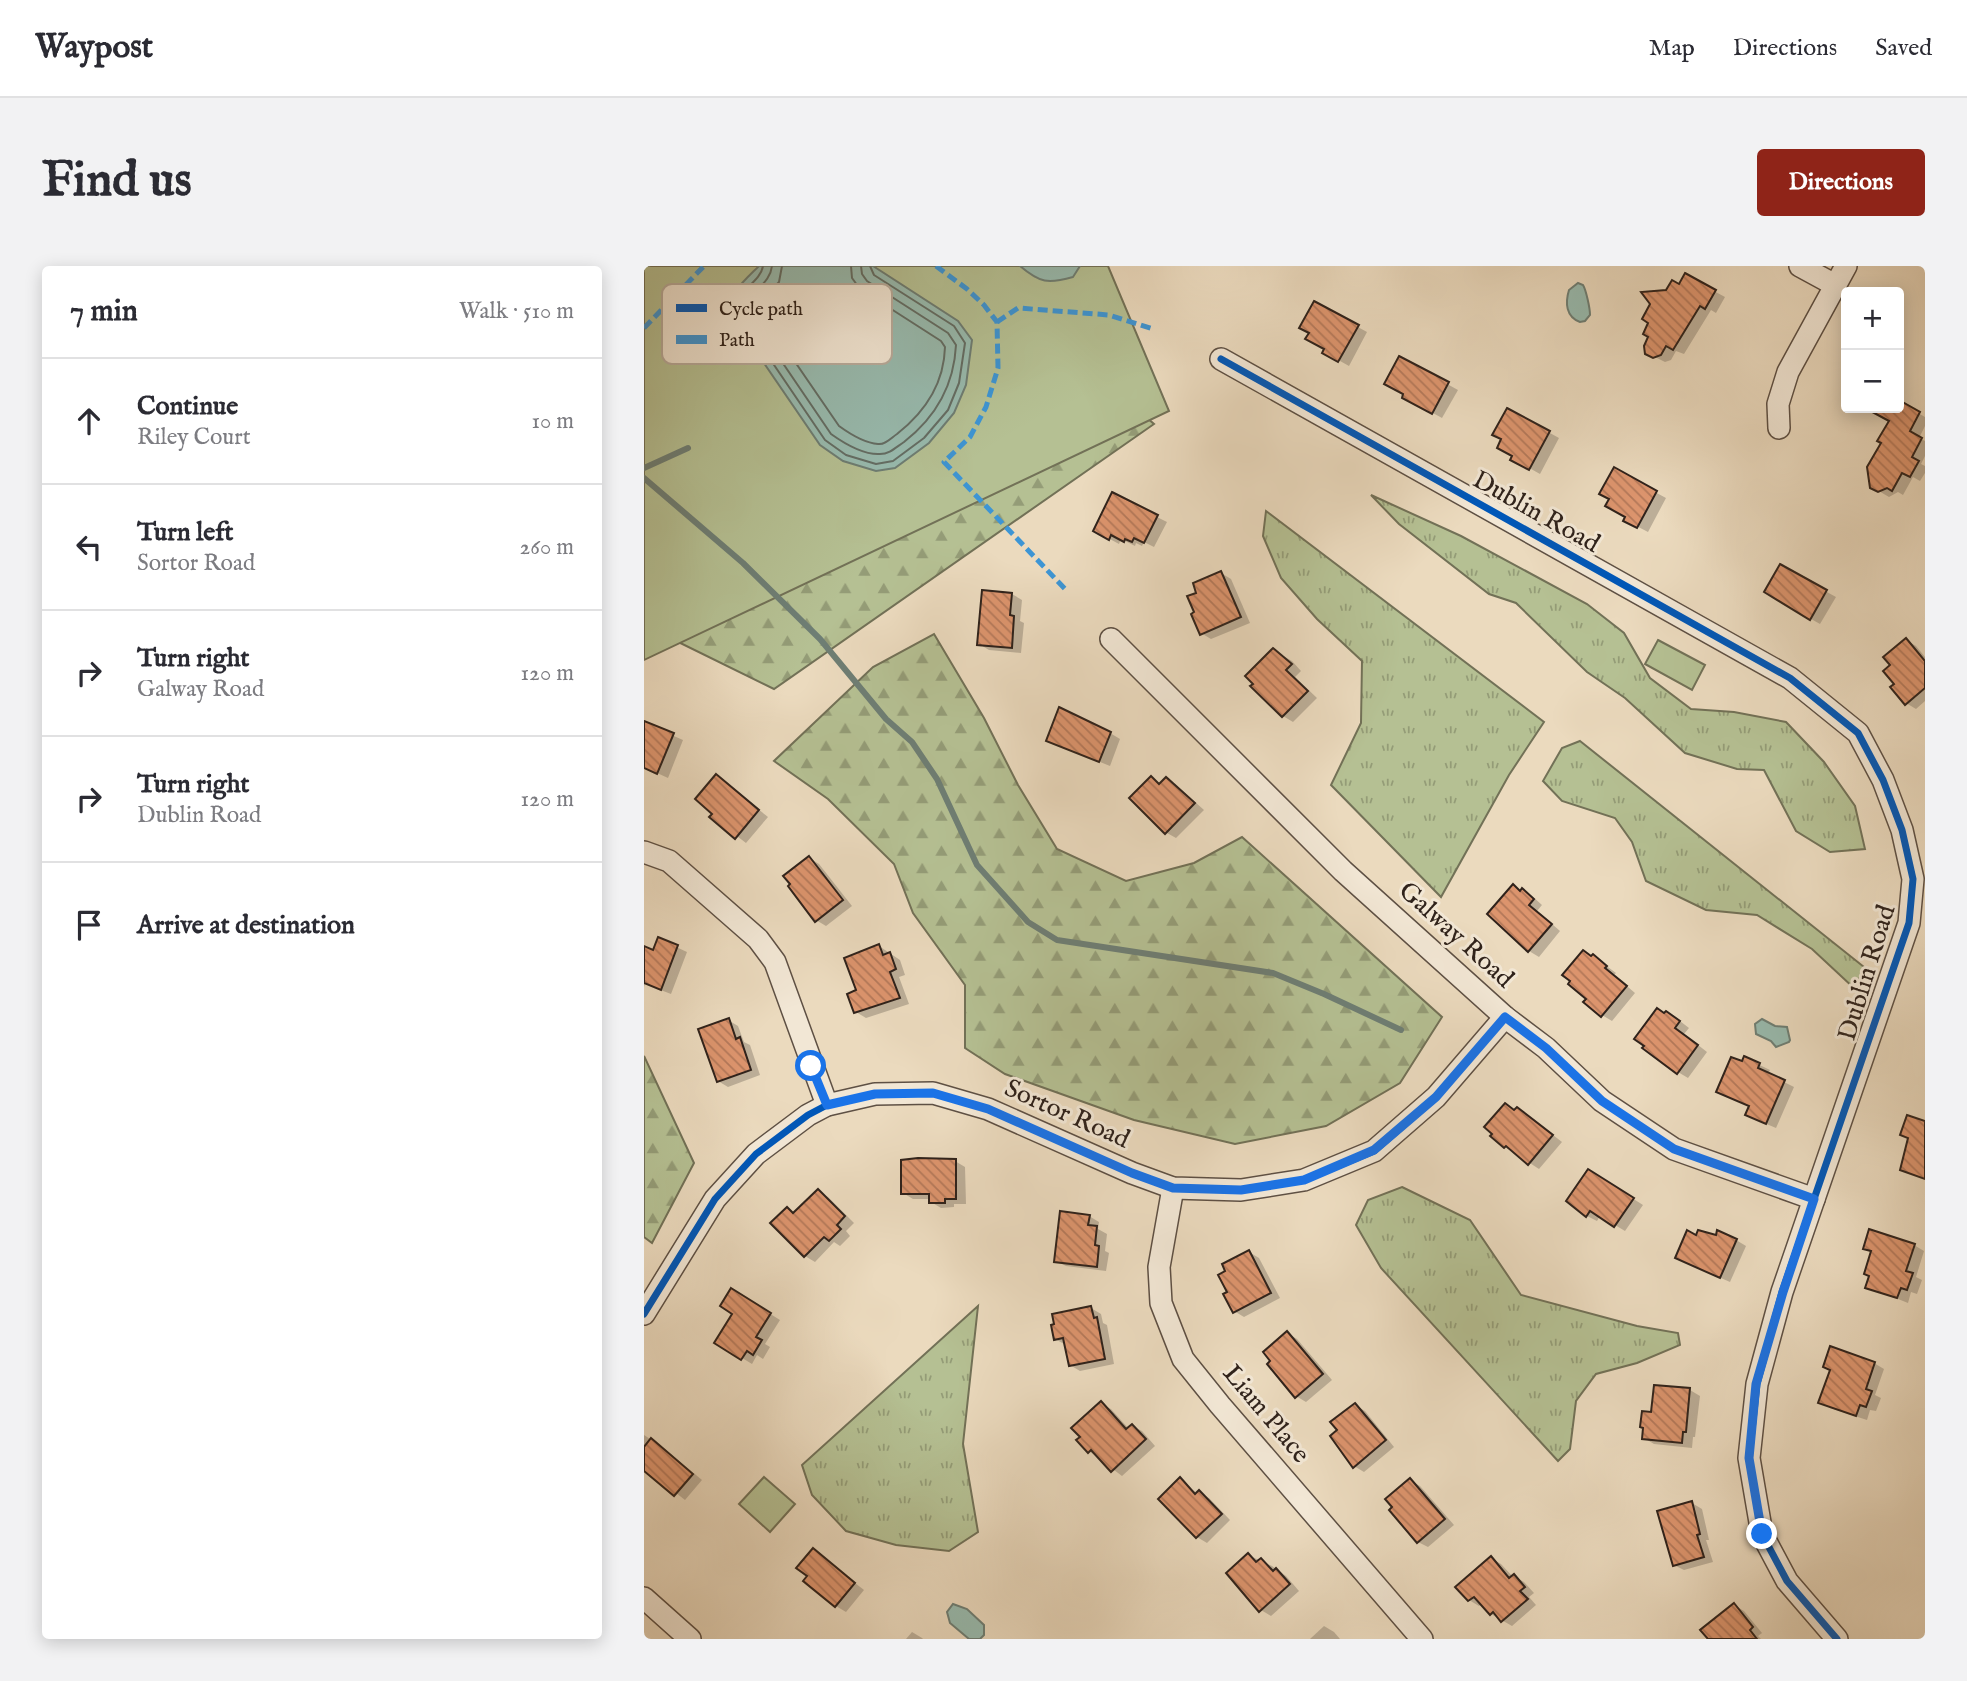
<!DOCTYPE html>
<html lang="en">
<head>
<meta charset="utf-8">
<style>
	body { margin:0; font-family:"IM FELL English",serif; background:#f2f2f3; color:#2b2b33 }
	.controls { position:absolute; right:21px; top:21px; display:grid; overflow:hidden; border-radius:7px; box-shadow:0 4px 18px #0003 }
	.controls button { width:63px; height:63px; display:grid; place-items:center; padding:0; border:0; border-bottom:2px solid #e1e1e2; background:#fff; color:#2b2b33; font:35px sans-serif }
	.stop { position:absolute; width:21px; height:21px; margin:-16px; border:5px solid #1a73e8; border-radius:50%; background:#fff }
	.stop.end { background:#1a73e8; border-color:#fff; box-shadow:0 2px 7px #0008 }
	.list { margin:0; padding:0; list-style:none }
	h2 { display:flex; justify-content:space-between; align-items:center; height:91px; margin:0; padding:0 28px; font-size:30px }
	h2 small { font-size:23px; font-weight:400; color:#7c7c81 }
	.list li { display:grid; grid-template-columns:46px 1fr auto; gap:21px; align-items:center; box-sizing:border-box; height:126px; padding:0 28px; border-top:2px solid #e1e1e2 }
	.list b { display:block; font-size:26px; white-space:nowrap }
	.list p { margin:0; font-size:23px; white-space:nowrap; color:#7c7c81 }
	.list em { font-size:23px; font-style:normal; color:#7c7c81 }
	.icon { flex:none; width:38px; height:38px; fill:none; stroke:currentColor; stroke-width:2; stroke-linecap:round; stroke-linejoin:round }
	.map { position:relative; flex:none; width:1281px; height:1373px; overflow:hidden; border-radius:7px }
	header { display:flex; align-items:center; gap:42px; box-sizing:border-box; height:98px; padding:0 35px; background:#fff; border-bottom:2px solid #e1e1e2 }
	header strong { font-size:33px }
	nav { display:flex; gap:38px; margin-inline-start:auto; font-size:24px }
	.intro { display:flex; align-items:center; justify-content:space-between; box-sizing:border-box; height:168px; padding:0 42px }
	h1 { margin:0; font-size:49px }
	.button { padding:18px 32px; border-radius:7px; background:#8f2418; color:#fff; font-size:24px; font-weight:700 }
	main { display:flex; gap:42px; padding:0 42px }
	aside { flex:1; background:#fff; border-radius:7px; box-shadow:0 4px 18px #0003 }
	.map>svg:first-child { display:block }
	.grass { fill:url(#grass-tufts); stroke:#727157; stroke-width:2 }
	.forest { fill:url(#forest-firs); stroke:#727157; stroke-width:2 }
	.green { fill:#b5c093; stroke:#727157; stroke-width:2 }
	.water { fill:#98bbaf; stroke:#6e7e74; stroke-width:2 }
	.shadow { fill:#0003 }
	.lines { fill:none; stroke-linecap:round; stroke-linejoin:round }
	.shore { stroke:#646e65; stroke-width:2 }
	.stream { stroke:#6e7e74; stroke-width:6 }
	.building { fill:url(#building-back-hatch); stroke:#2f221b; stroke-width:2 }
	.minor-casing { stroke:#5e5044; stroke-width:24 }
	.minor { stroke:#f2e7d5; stroke-width:21 }
	.quiet { stroke:#3d95d4; stroke-width:5; stroke-dasharray:10 5; stroke-linecap:butt }
	.cycleway-casing { stroke:#f2e7d5; stroke-width:11 }
	.cycleway { stroke:#0057b8; stroke-width:7 }
	.route { stroke:#1a73e8; stroke-width:9 }
	.labels { text-anchor:middle; dominant-baseline:central; stroke-width:6; stroke-linejoin:round; paint-order:stroke }
	.street-label { font-size:26px; fill:#2f221b; stroke:#f2e7d5 }
	.key { fill:#f2e7d5; stroke:#b8ac9d; stroke-width:2 }
	.key-label { font-size:19px; fill:#2f221b }
</style>
</head>
<body>
<header>
<strong>Waypost</strong>
<nav><a>Map</a><a>Directions</a><a>Saved</a></nav>
</header>
<div class="intro"><h1>Find us</h1><a class="button">Directions</a></div>
<main>
<aside>
<h2>7 min<small>Walk · 510 m</small></h2>
<ul class="list">
<li><svg class="icon" aria-label="ahead" viewBox="0 0 24 24"><path d="M12 20V5M6 11l6-6 6 6"/></svg><div><b>Continue</b><p>Riley Court</p></div><em>10 m</em></li>
<li><svg class="icon" aria-label="left" viewBox="0 0 24 24"><path d="M17 20v-9H6M10 6l-5 5 5 5"/></svg><div><b>Turn left</b><p>Sortor Road</p></div><em>260 m</em></li>
<li><svg class="icon" aria-label="right" viewBox="0 0 24 24"><path d="M7 20v-9h11M14 6l5 5-5 5"/></svg><div><b>Turn right</b><p>Galway Road</p></div><em>120 m</em></li>
<li><svg class="icon" aria-label="right" viewBox="0 0 24 24"><path d="M7 20v-9h11M14 6l5 5-5 5"/></svg><div><b>Turn right</b><p>Dublin Road</p></div><em>120 m</em></li>
<li><svg class="icon" aria-label="arrive" viewBox="0 0 24 24"><path d="M6 21V4h12l-3 4 3 4H6"/></svg><div><b>Arrive at destination</b></div></li>
</ul>
</aside>
<div class="map">
<svg width="1281" height="1373" viewBox="0 0 1281 1373">
	<defs>
		<pattern id="grass-tufts" width="24" height="20" patternUnits="userSpaceOnUse" patternTransform="scale(1.75)"><rect width="24" height="20" fill="#b5c093"/><path d="M3 7l-1-3M5 7V3M7 7l1-3M15 17l-1-3M17 17v-4M19 17l1-3" fill="none" stroke="#949c77"/></pattern>
		<pattern id="forest-firs" width="22" height="20" patternUnits="userSpaceOnUse" patternTransform="scale(1.75)"><rect width="22" height="20" fill="#b5c093"/><path d="M5 1l3.5 6h-7zM16 11l3.5 6h-7z" fill="#949c77"/></pattern>
		<pattern id="building-back-hatch" width="6" height="6" patternUnits="userSpaceOnUse" patternTransform="scale(1.75)"><rect width="6" height="6" fill="#dc946d"/><path d="M-1 5l2 2M0 0l6 6M5-1l2 2" fill="none" stroke="#b37859"/></pattern>
	</defs>
	<rect width="100%" height="100%" fill="#ebdabe"/>
	<filter id="stains"><feTurbulence type="fractalNoise" baseFrequency=".00286" numOctaves="4"/><feColorMatrix values="0 0 0 0 .2 0 0 0 0 .09 0 0 0 0 .02 0 0 0 .5 -.17"/></filter>
	<radialGradient id="worn" r=".72"><stop offset=".6" stop-color="#630" stop-opacity="0"/><stop offset="1" stop-color="#630" stop-opacity=".3"/></radialGradient>
	<!-- grass -->
	<g class="grass">
		<path d="M727 229 817 270 943 338 980 367 1006 412 1047 443 1090 446 1142 456 1180 496 1211 540 1221 583 1186 586 1152 565 1120 504 1093 503 1041 487 981 432 943 406 872 337 845 328 755 258Z"/>
		<path d="M622 245 900 456 865 509 797 631 687 519 717 457 718 395 673 353 637 312 619 270Z"/>
		<path d="M936 475 1220 701 1211 723 1168 683 1113 649 1062 644 1002 615 988 576 971 552 918 535 899 515 918 482Z"/>
		<path d="M758 921 826 954 877 1029 993 1060 1034 1067 1036 1079 993 1097 952 1108 932 1135 926 1183 914 1195 737 1002 712 959 724 934Z"/>
		<path d="M334 1040 319 1178 334 1266 305 1285 252 1279 202 1265 168 1229 158 1199Z"/>
	</g>
	<!-- forest -->
	<g class="forest">
		<path d="M0 0 389 54 510 158 130 423 16 367Z"/>
		<path d="M290 368 340 452 374 519 413 583 482 615 550 597 598 571 798 751 756 817 682 860 591 878 490 854 361 808 321 782V719L269 647 250 598 184 533 130 495 229 401Z"/>
		<path d="M0 790 50 897 8 977 0 971Z"/>
	</g>
	<!-- green -->
	<g class="green">
		<path d="M0 0H464L525 145 0 394Z"/>
		<path d="M1014 374 1061 399 1048 424 1001 398Z"/>
		<path d="M120 1211 151 1238 126 1266 95 1238Z"/>
	</g>
	<!-- water -->
	<g class="water">
		<path d="M115 0H229L314 55 328 74 322 119 310 147 285 177 251 202 232 205 199 195 176 179 87 49C83 28 101 14 115 0Z"/>
		<path d="M376 0H436L429 11C404 18 396 17 376 0Z"/>
		<path d="M934 17 939 19C942 24 946 42 946 49L941 55 936 56C922 51 921 37 925 24Z"/>
		<path d="M1118 753 1131 760 1143 761 1146 774 1145 776 1132 781 1127 775 1112 768 1111 758Z"/>
		<path d="M309 1338 323 1343 340 1359V1369L336 1373H325L306 1357 303 1346Z"/>
	</g>
	<!-- shadow -->
	<g class="shadow">
		<path d="M1042 10 1081 31 1072 47 1067 44 1040 88 1032 85 1027 94 1021 96 1003 87 1023 26 1036 20Z"/>
		<path d="M670 37 723 66 705 100 680 86 682 83 667 67Z"/>
		<path d="M756 92 814 124 798 152 760 131Z"/>
		<path d="M1255 136 1281 151V160L1275 172 1281 175V190L1277 198 1281 200V207L1276 215 1269 211 1259 229 1254 226 1245 231 1228 221 1247 154 1241 151 1247 142H1255Z"/>
		<path d="M864 144 915 172 896 208 869 193 870 190 860 173Z"/>
		<path d="M970 204 1022 232 1004 266 981 254 983 250 967 233Z"/>
		<path d="M513 251 523 256 510 281 500 276 498 280 492 277 491 280 477 273 475 278 451 265Z"/>
		<path d="M1136 300 1192 331 1176 358 1130 332Z"/>
		<path d="M577 307 587 313 606 357 567 373 557 367 553 347 555 328Z"/>
		<path d="M368 328 378 334 376 355 380 357 377 387 345 384 335 378Z"/>
		<path d="M1262 374 1272 380 1281 391V435L1272 443 1262 437 1252 418 1248 399Z"/>
		<path d="M629 384 648 395 657 405 651 411 673 432 649 456 639 450 609 420Z"/>
		<path d="M0 457 39 474 24 512 0 501Z"/>
		<path d="M466 467 476 473 466 500 414 479Z"/>
		<path d="M73 510 124 551 102 577 68 551 70 547Z"/>
		<path d="M507 513 517 518 522 514 532 519 560 544 532 572 523 567 488 532Z"/>
		<path d="M165 592 175 598 208 640 182 660 172 654 148 619Z"/>
		<path d="M869 621 888 630 898 639 893 645 916 665 895 691 885 685 846 648Z"/>
		<path d="M15 673 43 686 27 728 1 718 0 721V682L10 686Z"/>
		<path d="M235 680 256 694 261 709 255 711 265 738 222 752 212 746 214 725Z"/>
		<path d="M949 690 972 707 970 709 991 727 968 755 958 749 944 733Z"/>
		<path d="M1013 744 1032 752 1045 762 1040 768 1063 786 1044 812 1034 806Z"/>
		<path d="M84 754 94 760 100 776 106 779 116 809 84 821 74 815Z"/>
		<path d="M1101 792 1126 804 1124 808 1150 821 1132 862 1113 854 1106 841 1074 826Z"/>
		<path d="M862 839 883 849 918 876 895 903 861 881Z"/>
		<path d="M311 895 321 901 322 938H310V941L297 942 287 936V933H269L259 927Z"/>
		<path d="M955 911 999 939 981 965 956 950 953 955 943 950Z"/>
		<path d="M174 925 184 931 210 957 202 965 206 970 196 980 190 976 171 996 161 990 143 943 151 948Z"/>
		<path d="M445 950 455 956 454 963 463 968 461 985 465 987 462 1005 422 1000 412 995Z"/>
		<path d="M1053 971 1092 974 1102 980 1086 1016 1043 997Z"/>
		<path d="M1270 979 1280 985 1272 1011 1278 1014 1273 1028 1267 1026 1264 1037 1224 1021 1229 986 1221 982Z"/>
		<path d="M605 986 615 992 636 1032 600 1051 590 1045 585 1027Z"/>
		<path d="M88 1024 136 1054 121 1078 126 1081 119 1093 113 1089 108 1098 72 1076 90 1047Z"/>
		<path d="M447 1042 457 1048 459 1057 463 1059 470 1098 436 1105 426 1099 422 1079 411 1073Z"/>
		<path d="M643 1067 653 1073 688 1114 662 1136 652 1130 629 1096Z"/>
		<path d="M1230 1097 1240 1103 1231 1129 1237 1132 1232 1145 1226 1144 1223 1154 1186 1142 1177 1136Z"/>
		<path d="M1046 1124 1056 1130 1051 1171H1049L1048 1182 1010 1178 1000 1172 1001 1162 1009 1148Z"/>
		<path d="M457 1138 467 1143 485 1163 488 1160 498 1165 511 1180 478 1210 445 1185Z"/>
		<path d="M711 1139 721 1145 750 1181 720 1206 710 1200 695 1164Z"/>
		<path d="M0 1169 17 1180 58 1214 41 1234 0 1202Z"/>
		<path d="M536 1214 554 1228 565 1232 586 1254 563 1277 553 1271 516 1233Z"/>
		<path d="M766 1214 776 1220 810 1259 784 1281 774 1276Z"/>
		<path d="M1048 1237 1058 1243 1065 1274H1062L1069 1296 1040 1304 1030 1299Z"/>
		<path d="M169 1284 220 1324 202 1346 192 1340 165 1310Z"/>
		<path d="M604 1289 628 1300 642 1310 655 1325 627 1350 617 1344Z"/>
		<path d="M847 1292 857 1298 869 1311 870 1310 880 1316 890 1327 885 1331 892 1339 868 1360 847 1348 838 1337 835 1340 825 1334Z"/>
		<path d="M1090 1339 1100 1345 1118 1367 1114 1370 1117 1373H1066Z"/>
		<path d="M680 1360 690 1366 696 1373H666Z"/>
		<path d="M268 1366 278 1372 279 1373H262Z"/>
	</g>
	<g class="lines">
		<!-- shore -->
		<g class="shore">
			<path d="M119 0C116 18 89 25 94 46L181 174 202 189 232 198 249 195 280 172 304 144 315 117 321 77 310 60 230 9 226 0"/>
			<path d="M128 0C126 19 105 25 102 43L187 168C201 178 219 189 236 188 246 188 252 181 260 176 292 151 310 120 312 79L304 67 223 15 218 8 217 0"/>
			<path d="M138 0 135 16 114 38V42L195 160C206 168 220 177 234 178 241 179 247 172 253 168 281 146 300 118 301 81L297 75 216 23 208 12 207 0"/>
		</g>
		<!-- stream -->
		<g class="stream">
			<path d="M0 202 44 182"/>
			<path d="M0 212 99 297 176 373 242 453 268 476 293 513 333 599 384 656 413 674 629 707 680 728 757 764"/>
		</g>
	</g>
	<!-- building -->
	<g class="building">
		<path d="M1041 7 1072 24 1061 43 1056 40 1029 84 1022 80 1017 89 1009 92 1001 88 1000 80 1004 71 999 68 1004 57 998 53 1006 38 997 26 1022 24 1028 14 1035 18Z"/>
		<path d="M670 35 715 59 694 96 678 87 680 83 661 73 665 67 655 62Z"/>
		<path d="M755 90 805 116 788 148 758 132 759 128 740 118Z"/>
		<path d="M1255 134 1276 146 1266 165 1278 172 1268 191 1275 195 1266 211 1258 207 1248 225 1243 222 1234 226 1226 222 1223 201 1237 177 1233 175 1245 155 1221 142H1255Z"/>
		<path d="M863 142 906 165 885 204 866 194 868 190 853 182 857 173 848 169Z"/>
		<path d="M970 201 1013 225 993 262 979 255 981 251 961 240 965 233 955 228Z"/>
		<path d="M468 226 514 249 500 277 490 272 488 276 481 273 480 276 467 269 465 274 449 265Z"/>
		<path d="M1136 298 1183 324 1166 354 1120 326Z"/>
		<path d="M577 305 597 351 556 369 547 348 550 346 543 330 552 327 549 317Z"/>
		<path d="M338 324 368 327 366 349 370 350 368 382 333 379Z"/>
		<path d="M1262 372 1281 395V422L1261 439 1246 421 1250 418 1239 405 1246 399 1239 391Z"/>
		<path d="M629 382 648 398 642 404 664 425 638 451 606 420 609 418 601 410Z"/>
		<path d="M415 441 467 466 455 496 402 475Z"/>
		<path d="M0 455 30 467 13 508 0 502Z"/>
		<path d="M72 508 115 544 91 573 65 551 68 548 51 533Z"/>
		<path d="M507 510 515 518 522 511 551 537 521 568 485 532Z"/>
		<path d="M165 590 199 634 171 656 144 620 146 618 139 610Z"/>
		<path d="M869 618 876 625 878 622 890 633 885 639 908 658 884 686 843 648Z"/>
		<path d="M14 671 34 679 17 724 0 717V680L9 684Z"/>
		<path d="M235 678 239 689 246 686 252 703 246 706 256 732 210 747 203 728 212 724 200 692Z"/>
		<path d="M939 684 947 690 949 688 963 700 961 702 983 720 957 751 939 736 942 733 924 718 926 715 918 709Z"/>
		<path d="M1013 742 1020 747 1022 745 1036 755 1031 762 1054 779 1033 808 998 782 1000 780 990 773Z"/>
		<path d="M85 752 92 773 96 771 107 804 73 816 54 763Z"/>
		<path d="M1100 790 1116 797 1114 802 1141 814 1122 858 1101 849 1105 840 1072 826 1087 791 1098 795Z"/>
		<path d="M861 837 870 844 873 841 909 869 884 899 862 880 860 882 846 870 848 868 840 861Z"/>
		<path d="M1263 849 1281 855V913L1256 904 1264 872 1256 869Z"/>
		<path d="M274 892 312 893V933H301V937H285V928H257V894Z"/>
		<path d="M944 903 990 932 970 961 946 945 942 951 922 935Z"/>
		<path d="M174 923 201 950 193 959 197 963 185 975 180 971 160 991 126 957 143 941 149 947Z"/>
		<path d="M416 945 446 949 444 959 453 960 451 979 455 980 453 1001 410 996Z"/>
		<path d="M1225 963 1271 978 1262 1005 1269 1007 1263 1024 1257 1022 1253 1032 1221 1022 1225 1010 1220 1008 1227 985 1219 983Z"/>
		<path d="M1043 964 1052 969 1054 964 1072 969 1073 964 1093 973 1076 1012 1031 992Z"/>
		<path d="M605 984 627 1027 589 1047 579 1028 583 1026 574 1009 581 1005 578 998Z"/>
		<path d="M87 1022 127 1047 112 1071 118 1074 109 1089 103 1085 97 1094 70 1077 88 1048 76 1040Z"/>
		<path d="M447 1040 450 1052 453 1051 461 1093 425 1100 419 1072 410 1074 407 1059 410 1058 408 1048Z"/>
		<path d="M643 1065 679 1108 651 1132 623 1098 626 1095 619 1086Z"/>
		<path d="M1186 1080 1231 1096 1222 1123 1228 1125 1222 1141 1216 1139 1212 1150 1174 1137 1186 1104 1179 1101Z"/>
		<path d="M1010 1119 1046 1122 1042 1166H1039L1038 1177 998 1173 999 1162 996 1161 998 1145 1007 1146Z"/>
		<path d="M457 1135 482 1163 488 1158 502 1173 467 1206 447 1184 444 1187 432 1174 436 1171 427 1162Z"/>
		<path d="M711 1137 742 1174 709 1202 686 1170 693 1164 686 1156Z"/>
		<path d="M7 1172 49 1208 30 1230 0 1205V1181Z"/>
		<path d="M536 1211 551 1228 555 1224 578 1248 552 1272 514 1233Z"/>
		<path d="M766 1212 801 1253 773 1277 745 1244 748 1241 741 1233Z"/>
		<path d="M1048 1235 1056 1268 1053 1269 1060 1291 1029 1300 1013 1245Z"/>
		<path d="M169 1282 211 1317 191 1341 159 1315 163 1310 152 1302Z"/>
		<path d="M604 1287 612 1296 617 1292 629 1305 632 1302 646 1318 615 1346 582 1307Z"/>
		<path d="M847 1290 865 1312 870 1308 881 1321 876 1325 884 1333 857 1356 849 1346 846 1349 830 1331 824 1335 811 1321Z"/>
		<path d="M1090 1337 1109 1361 1106 1364 1113 1373H1064L1056 1364Z"/>
	</g>
	<g class="lines">
		<!-- minor casing -->
		<g class="minor-casing">
			<g id="minor">
				<path d="M1156 0 1191 19"/>
				<path d="M577 93 1146 412 1214 467 1239 514 1258 564 1269 613 1265 657 1138 1026 1113 1118 1105 1192 1118 1268 1143 1315 1193 1373"/>
				<path d="M1135 162 1134 138 1144 106 1202 0"/>
				<path d="M467 373 699 605 861 751 902 782 958 835 1030 883 1170 933"/>
				<path d="M0 586 25 595 114 673 131 696 183 839"/>
				<path d="M529 922 515 1001 517 1037 539 1093 576 1139 778 1373"/>
				<path d="M0 1048 71 933 112 888 164 849 183 839 231 828 289 827 344 843 488 907 529 922 597 924 660 914 730 885 792 831 861 751"/>
				<path d="M0 1332 46 1373"/>
			</g>
		</g>
		<!-- minor -->
		<use href="#minor" class="minor"/>
		<!-- quiet -->
		<g class="quiet">
			<path d="M292 0 323 23 340 39 353 56 354 102 342 141 326 171 300 196 423 325"/>
			<path d="M353 56 374 42 465 49 509 63"/>
			<path d="M0 62 60 0"/>
		</g>
		<!-- cycleway casing -->
		<g class="cycleway-casing">
			<g id="cycleway">
				<path d="M577 93 1146 412 1214 467 1239 514 1258 564 1269 613 1265 657 1138 1026 1113 1118 1105 1192 1118 1268 1143 1315 1193 1373"/>
				<path d="M0 1048 71 933 112 888 164 849 183 839 231 828 289 827 344 843 488 907 529 922 597 924 660 914 730 885 792 831 861 751"/>
			</g>
		</g>
		<!-- cycleway -->
		<use href="#cycleway" class="cycleway"/>
	</g>
	<g class="lines">
		<!-- route -->
		<path class="route" d="M167 800 183 839 231 828 289 827 344 843 488 907 529 922 597 924 660 914 730 884 792 831 861 751 902 782 958 835 1030 883 1170 933 1139 1026 1112 1118 1105 1192 1118 1268"/>
	</g>
	<g class="labels">
		<!-- street labels -->
		<g class="street-label">
			<text transform="translate(892 246) rotate(29)">Dublin Road</text>
			<text transform="translate(812 669) rotate(42)">Galway Road</text>
			<text transform="translate(1223 707) rotate(-73)">Dublin Road</text>
			<text transform="translate(423 848) rotate(24)">Sortor Road</text>
			<text transform="translate(622 1148) rotate(50)">Liam Place</text>
		</g>
	</g>
	<!-- legend -->
	<rect x="18" y="18" width="230" height="80" rx="10" class="key"/>
	<rect x="32" y="38" width="31" height="8" fill="#0057b8"/>
	<rect x="32" y="69" width="31" height="9" fill="#3d95d4"/>
	<g class="key-label">
		<text x="75" y="49">Cycle path</text>
		<text x="75" y="80">Path</text>
	</g>
	<rect width="100%" height="100%" filter="url(#stains)"/>
	<rect width="100%" height="100%" fill="url(#worn)"/>
</svg>
<div class="controls">
<button>+</button>
<button>−</button>
</div>
<div class="stop" style="left:167px;top:800px"></div>
<div class="stop end" style="left:1118px;top:1268px"></div>
</div>
</main>
</body>
</html>
